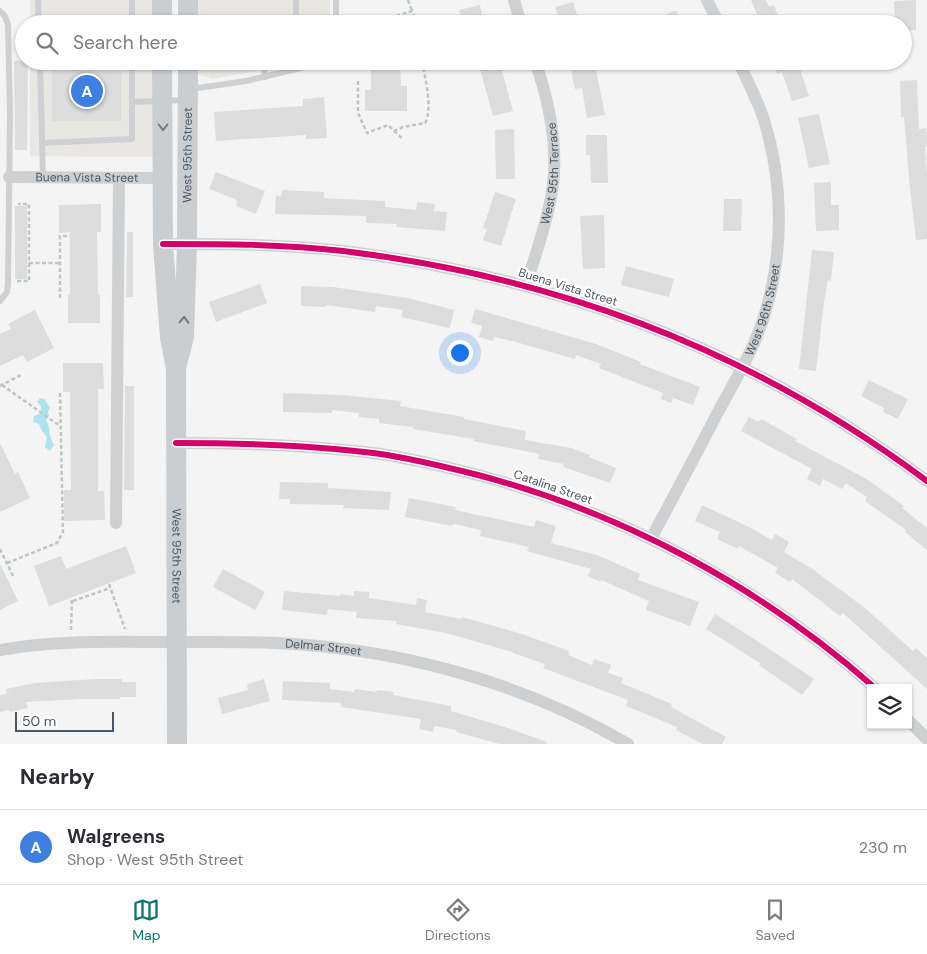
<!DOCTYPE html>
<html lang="en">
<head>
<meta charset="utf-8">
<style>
	body { margin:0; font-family:"DM Sans",sans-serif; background:#f7f7f7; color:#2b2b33 }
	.controls { position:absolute; right:15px; bottom:15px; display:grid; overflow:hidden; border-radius:0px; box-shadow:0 1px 4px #0004 }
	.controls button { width:45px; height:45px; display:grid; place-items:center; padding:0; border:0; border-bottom:1px solid #e1e1e2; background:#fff; color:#2b2b33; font:25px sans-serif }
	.scale { position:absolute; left:15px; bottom:12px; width:99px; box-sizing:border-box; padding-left:5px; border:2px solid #4a5661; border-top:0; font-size:14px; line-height:18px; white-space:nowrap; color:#4a5661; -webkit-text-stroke:4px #fff; paint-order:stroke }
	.you { position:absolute; left:459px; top:352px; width:18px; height:18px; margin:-12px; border:4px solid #fff; border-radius:50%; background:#1a73e8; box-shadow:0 0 0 8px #1a73e833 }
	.badge { display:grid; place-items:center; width:32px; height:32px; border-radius:50%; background:#0f766e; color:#fff; font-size:16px; font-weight:700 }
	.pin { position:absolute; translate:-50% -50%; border:2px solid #fff; box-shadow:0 1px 5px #0006 }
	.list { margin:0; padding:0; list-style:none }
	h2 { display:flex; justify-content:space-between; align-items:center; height:65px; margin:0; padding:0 20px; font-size:21px }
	h2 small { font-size:16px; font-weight:400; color:#7c7c81 }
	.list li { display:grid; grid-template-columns:32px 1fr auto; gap:15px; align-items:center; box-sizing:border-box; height:75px; padding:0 20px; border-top:1px solid #e1e1e2 }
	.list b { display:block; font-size:19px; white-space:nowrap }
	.list p { margin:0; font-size:16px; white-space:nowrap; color:#7c7c81 }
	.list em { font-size:16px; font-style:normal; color:#7c7c81 }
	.icon { flex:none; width:28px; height:28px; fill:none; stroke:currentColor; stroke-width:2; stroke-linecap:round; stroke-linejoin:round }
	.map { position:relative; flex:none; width:927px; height:744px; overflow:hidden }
	.search { position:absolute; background:#fff; box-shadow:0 1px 4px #0004; left:15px; right:15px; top:15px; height:55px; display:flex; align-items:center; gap:12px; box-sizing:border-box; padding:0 18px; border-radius:28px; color:#7c7c81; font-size:19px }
	.sheet { height:140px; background:#fff }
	nav { display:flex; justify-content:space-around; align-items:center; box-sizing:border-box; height:70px; border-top:1px solid #e1e1e2; background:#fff; font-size:14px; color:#7c7c81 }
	nav a { display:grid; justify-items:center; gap:2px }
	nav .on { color:#0f766e }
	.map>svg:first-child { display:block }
	.commercial { fill:#e8e7e3 }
	.water { fill:#aee2f0 }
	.building { fill:#ddddde }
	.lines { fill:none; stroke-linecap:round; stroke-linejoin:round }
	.path { stroke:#bcc7c4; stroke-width:2.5; stroke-dasharray:4 2.5; stroke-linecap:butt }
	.lane { stroke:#ced0d2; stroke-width:6 }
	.street { stroke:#ced0d2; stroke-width:12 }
	.primary { stroke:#caced1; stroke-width:20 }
	.cycleway-casing { stroke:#fff; stroke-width:9 }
	.cycleway { stroke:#d6006c; stroke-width:6 }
	.oneway { stroke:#707a83 }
	.labels { text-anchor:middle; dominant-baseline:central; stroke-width:5; stroke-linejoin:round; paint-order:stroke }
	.street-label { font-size:12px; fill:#4a5661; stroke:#fff }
</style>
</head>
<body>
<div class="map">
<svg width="927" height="744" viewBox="0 0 927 744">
	<rect width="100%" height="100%" fill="#f4f4f4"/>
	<!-- commercial -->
	<g class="commercial">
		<rect x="30" y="0" width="123" height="24"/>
		<rect x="194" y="0" width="136" height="24"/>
		<path d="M30 61H154V157L30 156Z"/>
		<path d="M194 61H314L213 79 199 75 196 71Z"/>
	</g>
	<!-- water -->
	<path class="water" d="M40 398 44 399 50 408 48 411 49 416 46 420C51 427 48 437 54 445L50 451 45 447 47 437 42 431 39 424 33 422 34 416 41 413V406L37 402Z"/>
	<!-- building -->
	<g class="building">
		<path d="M751 0H766L769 7 774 5 781 24H761Z"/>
		<path d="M916 0V30L903 31V24H895L894 1Z"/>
		<path d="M573 2 580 24H560L555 7Z"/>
		<path d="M480 5 484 24H463L459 10Z"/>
		<path d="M676 10 682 24H646Z"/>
		<path d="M14 61H28L27 150H15Z"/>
		<rect x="52" y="61" width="69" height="60"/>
		<path d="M371 61H400L401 86H407V111H365V90H371Z"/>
		<path d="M773 61H808V63L799 66 809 96 792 101 782 72 777 74Z"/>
		<path d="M500 63 513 111 493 116 480 69Z"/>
		<path d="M595 65 605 115 587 118 582 88 575 89 571 69Z"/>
		<path d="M917 80 919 129 926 128 927 137V147H925L927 176V239L916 240 909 179 904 117H901L900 81Z"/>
		<path d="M324 97 327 138 306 139V135L216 141 214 112 303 106V99Z"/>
		<path d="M819 114 830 164 809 168 798 118Z"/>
		<path d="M514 129 515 179H496L495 130Z"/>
		<path d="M586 135H607L608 183H591L590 155H586Z"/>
		<path d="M216 172 265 191 256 214 236 206 237 200 209 189Z"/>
		<path d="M831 182V205H839V230L816 231 814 183Z"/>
		<path d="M282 190 324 192V198L385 201V207L416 210 417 202 435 204 434 211 447 212 445 231 396 227 397 224 366 223V216L275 214 276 195 281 197Z"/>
		<path d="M495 192 516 199 501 246 483 240 487 229 483 228Z"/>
		<path d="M724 199H742L741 231H723Z"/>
		<path d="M101 204V232H97L98 295H100V323H68V295H70V232L59 233V205Z"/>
		<rect x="15" y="206" width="12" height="73"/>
		<path d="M604 215 605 268 583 269 580 216Z"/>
		<path d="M127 232H133V297H126Z"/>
		<path d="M812 250 834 252 831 281 828 280 824 302 816 371 799 369Z"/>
		<path d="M626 266 674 279 669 297 621 285Z"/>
		<path d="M260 284 267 303 216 322 209 302Z"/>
		<path d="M301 286 333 287 408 298 454 310 450 328 401 317 403 310 376 306 375 312 326 305V307L301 306Z"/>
		<path d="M475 309 596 344 641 362 640 364 700 387 693 405 673 398 671 403 661 399 663 393 599 368 601 364 576 355 575 359 516 342 494 337 493 341 479 337 482 326 471 323Z"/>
		<path d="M35 310 54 348 27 362 23 355 0 366V334L11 329 8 324Z"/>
		<path d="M63 363H103L104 389H98V491H104L105 520 64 521V490H71L70 392H63Z"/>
		<path d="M869 380 908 399 898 419 883 412 884 408 861 396Z"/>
		<path d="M125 386H134V490H124Z"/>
		<path d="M283 393 342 395 401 401 400 406 464 417V419L526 431 525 440 571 448 590 455 589 457 616 468 610 483 563 467 564 464 538 459 540 454 473 441 474 439 413 429V427L379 423V419L359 417V413L332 410V413L283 412Z"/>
		<path d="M749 417 759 422 761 419 797 439 795 441 865 478 904 506 902 508 927 528V550L905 532 906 530 865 501 867 497 846 483 842 489 823 479 820 486 807 479 812 469 741 431Z"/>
		<path d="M0 443 15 474 18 472 30 498 0 512Z"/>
		<path d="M280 482 328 483V488L391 492 389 510 343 508 344 505 290 504V499H279Z"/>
		<path d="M409 498 456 507 455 510 534 527 536 520 556 526 551 543 597 555 640 574 638 580 699 602 690 626 646 610 649 601 601 580V582L588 576 591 569 527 551 529 547 480 536 481 530 453 524 452 526 405 517Z"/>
		<path d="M702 505 747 526 772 540 775 534 789 542 784 552 811 568 865 608 913 651 916 648 927 658V689L843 613 840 616 792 579 790 582 775 573 778 568 739 546 738 549 717 539 720 532 695 521Z"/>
		<path d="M126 546 136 573 49 606 34 566 61 556 66 569Z"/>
		<path d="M0 564 18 601 0 610Z"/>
		<path d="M223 569 265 592 255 610 213 587Z"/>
		<path d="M284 591 340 596V594L354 596V591L369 592V598L416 605 417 598 427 600 425 612 461 619 462 617 522 634 569 651 568 655 592 665 594 659 611 665 608 673 623 678 621 683 672 704 671 707 726 737 722 744H703L676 730 677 727 626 706 628 700 543 668 545 664 513 653V652L446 633 396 624 397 621 356 618 357 612 328 609 327 615 282 610Z"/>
		<path d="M715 614 768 648 814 679 802 695 759 665 760 663 706 629Z"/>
		<path d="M96 679H122V682H136V697H120V699H81L26 702 28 708 10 712 9 710 0 712V695L7 694 6 689 35 683Z"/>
		<path d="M264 679 270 701 222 714 218 698 248 690 247 684Z"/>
		<path d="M283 681 330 683V689L354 692 355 689 376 692 377 690 394 692 393 695 451 706V711L508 728 547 742V744H500L456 732 457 730 434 726 433 732 419 729 421 719 341 707V703L282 700Z"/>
	</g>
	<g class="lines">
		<!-- path -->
		<g class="path">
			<path d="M408 0 412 11"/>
			<path d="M358 21 382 20 412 11 416 24"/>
			<path d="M358 81V113L367 133 388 125 394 131 403 127 425 123C433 110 425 77 422 61"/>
			<path d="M394 131 403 139"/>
			<path d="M29 263H60"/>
			<path d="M17 281H29V204H18"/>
			<path d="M60 298V236H70"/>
			<path d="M2 385 60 426"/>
			<path d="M0 386 21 375"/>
			<path d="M0 549 13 576"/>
			<path d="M7 563 57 543 63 532 60 393"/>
			<path d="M109 584 125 629"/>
			<path d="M73 601 110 588"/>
			<path d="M71 630 72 598"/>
		</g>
		<!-- lane -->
		<g class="lane">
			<path d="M38 0 39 24"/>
			<path d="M132 0V24"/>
			<path d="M296 0V24"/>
			<path d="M336 0V24"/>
			<path d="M0 11 5 16 8 25 10 112 8 284 7 292 0 301"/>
			<path d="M325 24 336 21"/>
			<path d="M40 61 43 177"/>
			<path d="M263 61 265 77"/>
			<path d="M191 89 246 81 330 61"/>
			<path d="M132 102 185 100"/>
			<path d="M42 143 132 139V61"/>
		</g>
		<!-- street -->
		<g class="street">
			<path d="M514 0 521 24"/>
			<path d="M707 0 719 24"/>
			<path id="s1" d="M9 177 163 178"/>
			<path d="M163 244C223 244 283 244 343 251 558 277 753 351 927 481"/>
			<path id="s2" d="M526 285C536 253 548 220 553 185 558 143 549 101 535 61"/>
			<path d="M176 443C245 443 313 445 381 454 414 459 446 467 478 475 625 514 761 587 875 688"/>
			<path d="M116 523 119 178"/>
			<path id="s3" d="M651 539C673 497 696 455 718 412 736 379 756 346 766 310 784 248 783 181 764 120 757 99 747 80 738 61"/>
			<path id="s4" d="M0 650C55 640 110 642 166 642 209 642 252 641 294 644 411 652 527 685 628 744"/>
			<path d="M908 720 927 739"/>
		</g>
		<!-- primary -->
		<g class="primary">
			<path d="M162 0V24"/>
			<path d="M188 24V0"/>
			<path id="s5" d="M162 61 163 244 170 338 176 368 177 744"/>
			<path id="s6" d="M177 364 184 337 187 244 188 61"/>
		</g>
		<!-- cycleway casing -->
		<g class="cycleway-casing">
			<g id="cycleway">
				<path d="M163 244C223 244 283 244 343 251 558 277 753 351 927 481"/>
				<path d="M176 443C245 443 313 445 381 454 414 459 446 467 478 475 625 514 761 587 875 688"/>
			</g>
		</g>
		<!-- cycleway -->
		<use href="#cycleway" class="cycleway"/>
	</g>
	<!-- one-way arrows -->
	<defs><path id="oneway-chevron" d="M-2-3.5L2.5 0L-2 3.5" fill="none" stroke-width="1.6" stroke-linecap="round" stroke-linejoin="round" transform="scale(1.25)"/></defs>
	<g class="oneway">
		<use href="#oneway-chevron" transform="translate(163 127) rotate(90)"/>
		<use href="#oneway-chevron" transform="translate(184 320) rotate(-88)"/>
	</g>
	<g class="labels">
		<!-- street labels -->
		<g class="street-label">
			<text stroke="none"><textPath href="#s6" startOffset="210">West 95th Street</textPath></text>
			<text stroke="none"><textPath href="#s2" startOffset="115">West 95th Terrace</textPath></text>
			<text stroke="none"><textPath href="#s1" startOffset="78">Buena Vista Street</textPath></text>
			<text transform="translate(568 287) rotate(17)">Buena Vista Street</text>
			<text stroke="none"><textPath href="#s3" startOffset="256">West 96th Street</textPath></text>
			<text transform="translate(553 487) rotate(19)">Catalina Street</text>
			<text stroke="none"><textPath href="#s5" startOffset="496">West 95th Street</textPath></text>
			<text stroke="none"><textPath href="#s4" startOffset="324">Delmar Street</textPath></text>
		</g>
	</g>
</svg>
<div class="controls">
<button><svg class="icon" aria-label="layers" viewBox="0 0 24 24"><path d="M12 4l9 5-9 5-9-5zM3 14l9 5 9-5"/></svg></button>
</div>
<div class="scale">50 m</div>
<div class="you"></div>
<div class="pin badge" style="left:87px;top:91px;background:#3f7fe0">A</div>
<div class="search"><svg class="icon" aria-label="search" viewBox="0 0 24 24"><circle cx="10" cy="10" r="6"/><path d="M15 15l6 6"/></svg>Search here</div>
</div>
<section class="sheet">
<h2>Nearby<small></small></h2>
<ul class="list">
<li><span class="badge" style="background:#3f7fe0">A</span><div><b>Walgreens</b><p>Shop · West 95th Street</p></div><em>230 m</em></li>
</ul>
</section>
<nav>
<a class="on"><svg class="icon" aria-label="map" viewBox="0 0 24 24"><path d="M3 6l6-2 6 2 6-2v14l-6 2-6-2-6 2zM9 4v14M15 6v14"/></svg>Map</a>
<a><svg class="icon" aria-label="directions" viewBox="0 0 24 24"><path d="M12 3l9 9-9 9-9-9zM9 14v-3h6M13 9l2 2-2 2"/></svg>Directions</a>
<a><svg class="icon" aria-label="saved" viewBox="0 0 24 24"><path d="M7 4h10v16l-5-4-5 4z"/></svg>Saved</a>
</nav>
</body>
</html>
